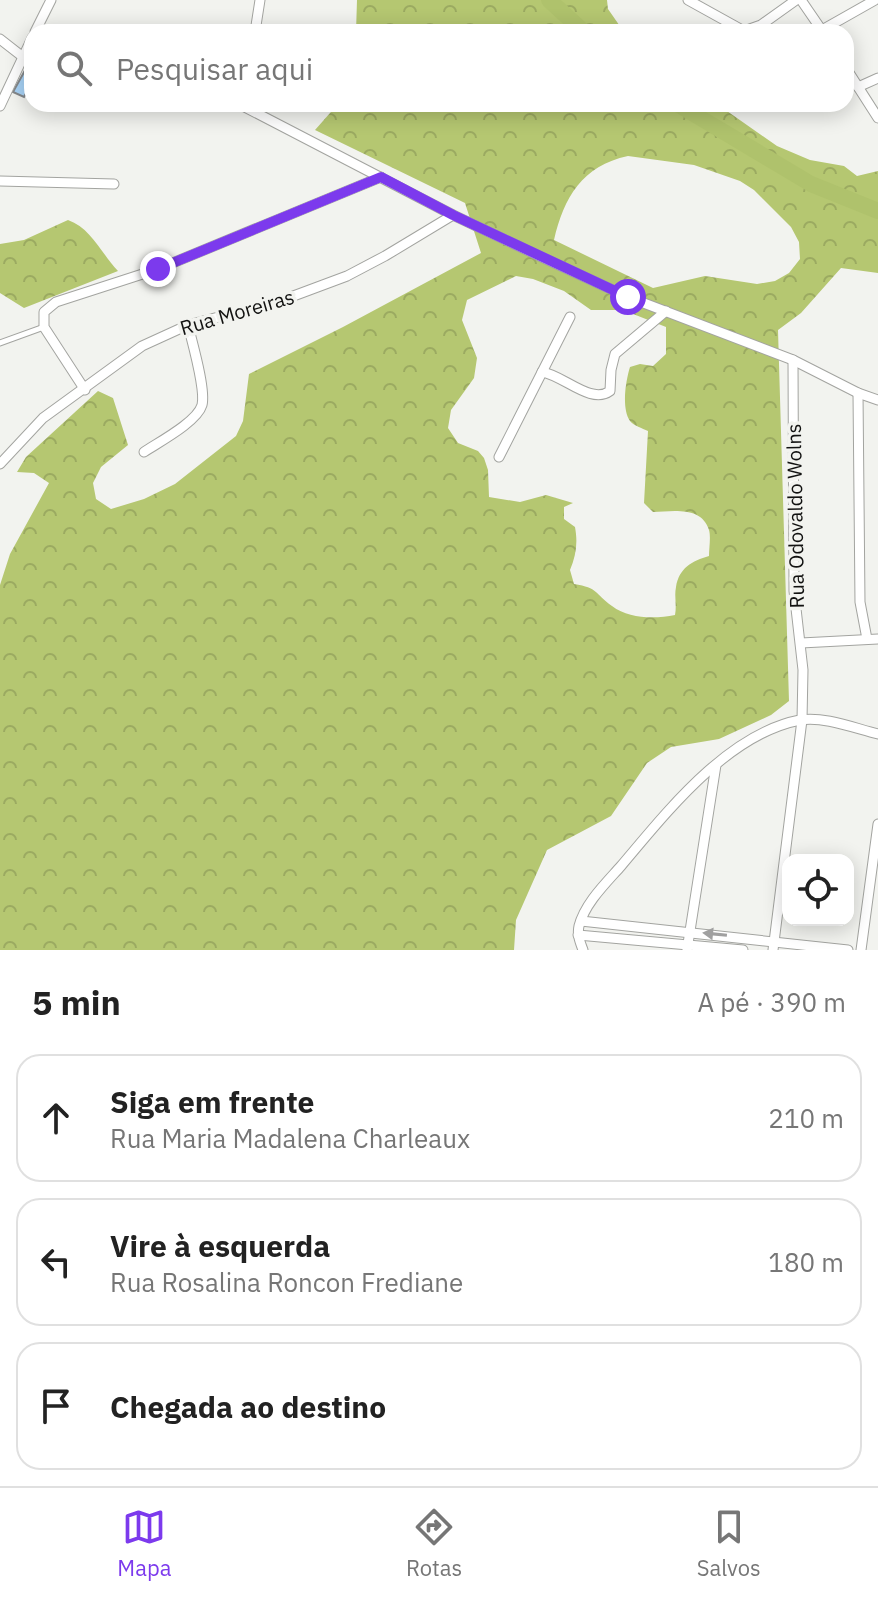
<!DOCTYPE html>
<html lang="pt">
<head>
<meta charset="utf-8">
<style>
	body { margin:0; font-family:"IBM Plex Sans",sans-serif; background:#f2f2f2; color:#222 }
	.controls { position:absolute; right:24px; bottom:24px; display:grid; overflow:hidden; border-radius:16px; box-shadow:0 4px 20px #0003 }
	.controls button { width:72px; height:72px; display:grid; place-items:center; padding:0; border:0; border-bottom:2px solid #e0e0e0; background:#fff; color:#222; font:40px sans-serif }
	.stop { position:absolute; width:24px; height:24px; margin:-18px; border:6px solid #7c3aed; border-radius:50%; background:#fff }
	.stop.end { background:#7c3aed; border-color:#fff; box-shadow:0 2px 8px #0008 }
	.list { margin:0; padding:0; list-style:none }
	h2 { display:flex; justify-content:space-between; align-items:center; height:104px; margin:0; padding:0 32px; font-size:34px }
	h2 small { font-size:26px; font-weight:400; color:#767676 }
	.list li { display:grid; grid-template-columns:52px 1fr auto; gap:24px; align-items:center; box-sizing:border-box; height:128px; margin:0 16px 16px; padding:0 16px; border:2px solid #e0e0e0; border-radius:24px }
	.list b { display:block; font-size:30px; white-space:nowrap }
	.list p { margin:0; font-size:26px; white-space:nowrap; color:#767676 }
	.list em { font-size:26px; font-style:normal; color:#767676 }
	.icon { flex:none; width:44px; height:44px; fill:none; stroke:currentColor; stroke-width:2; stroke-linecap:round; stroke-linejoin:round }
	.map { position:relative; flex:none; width:878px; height:950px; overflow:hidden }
	.search { position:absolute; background:#fff; box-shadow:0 4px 20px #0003; left:24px; right:24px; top:24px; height:88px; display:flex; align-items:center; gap:20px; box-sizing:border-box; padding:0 28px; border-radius:24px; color:#767676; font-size:30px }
	.sheet { height:536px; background:#fff }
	nav { display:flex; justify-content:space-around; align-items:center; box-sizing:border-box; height:112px; border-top:2px solid #e0e0e0; background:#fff; font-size:22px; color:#767676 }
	nav a { display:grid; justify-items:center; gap:4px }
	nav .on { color:#7c3aed }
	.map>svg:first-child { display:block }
	.forest { fill:url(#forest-crowns); fill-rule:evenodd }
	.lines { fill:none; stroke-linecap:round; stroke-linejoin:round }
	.river { stroke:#afc26c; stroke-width:16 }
	.building { fill:#a8d3f7; stroke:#84888b; stroke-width:2 }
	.service-casing { stroke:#a3a4a0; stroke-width:7 }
	.minor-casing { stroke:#a3a4a0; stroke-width:11 }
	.service { stroke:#fff; stroke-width:5 }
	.minor { stroke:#fff; stroke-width:9 }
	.oneway { fill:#a0a0a0 }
	.route { stroke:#7c3aed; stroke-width:10 }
	.labels { text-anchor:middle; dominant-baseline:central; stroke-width:7; stroke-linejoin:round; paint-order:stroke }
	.street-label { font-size:20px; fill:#121211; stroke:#f2f3ef }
</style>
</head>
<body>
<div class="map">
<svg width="878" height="950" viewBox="0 0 878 950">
	<defs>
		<pattern id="forest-crowns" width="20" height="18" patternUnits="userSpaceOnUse" patternTransform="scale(2)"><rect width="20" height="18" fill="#b5c771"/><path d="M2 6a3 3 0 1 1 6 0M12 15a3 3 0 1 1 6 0" fill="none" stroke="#9baa61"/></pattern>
	</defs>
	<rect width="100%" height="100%" fill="#f2f3ef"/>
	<!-- forest -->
	<g class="forest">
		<path d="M357 0H607L608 9 624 32H356Z"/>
		<path d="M338 104H717L777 146 810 160 844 166 857 176 878 171V273L841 268 801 313 778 330 789 701 771 715 719 739 671 747 647 763 611 816 547 850 516 920 514 950H0V585L10 554 49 483 34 473 17 472 26 457 98 391 113 398 128 445 101 467 93 483 96 499 111 509 144 499 175 484 236 436 243 421 249 374 343 327 481 253 465 203 315 130ZM628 156 694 165 740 181 754 190 791 227 799 242 800 259 789 273 775 281 757 284 705 276 653 288 554 240C564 197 582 166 628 156ZM516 276 533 279 564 291 591 310H623L666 327V354L653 366 640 364 630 367C626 380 621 408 630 421 634 426 642 428 648 431L644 503 653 512C673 511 702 506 709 530 711 537 709 548 709 556 692 561 679 568 676 587 674 597 677 604 675 615 655 619 629 619 612 606 594 593 599 588 574 584L570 570C576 556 578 543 575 527L564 519V507L573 503 546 495 520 502 489 497 488 470 484 458 478 451 458 443 448 428 451 410 474 378 477 358 462 320 467 300Z"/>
		<path d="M68 220C91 228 101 253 118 271L24 308 0 293V244L24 240Z"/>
	</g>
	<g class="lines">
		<!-- river -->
		<g class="river">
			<path d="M549 0 584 32"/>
			<path d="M677 104 811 184 878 211"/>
		</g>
	</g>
	<!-- building -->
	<path class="building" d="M28 65 32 66V82L24 97 13 92Z"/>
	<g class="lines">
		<!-- service casing -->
		<g class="service-casing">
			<path id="service" d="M0 343 44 327"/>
		</g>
		<!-- minor casing -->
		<g class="minor-casing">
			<g id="minor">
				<path d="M688 0 744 31 761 25 796 0"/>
				<path d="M801 0 823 32"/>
				<path d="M822 30 875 0"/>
				<path d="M35 32 51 0"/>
				<path d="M255 32 260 0"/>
				<path d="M0 39 23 57 32 60"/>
				<path d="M846 68 878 118"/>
				<path d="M858 87 878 78"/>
				<path d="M239 104 453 215 548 260 628 297 793 360 858 393 878 400"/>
				<path d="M0 106 32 38"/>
				<path d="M0 181 114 184"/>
				<path d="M542 372C563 375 591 405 610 391L611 370 615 354 666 311"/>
				<path d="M85 390 44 327V312L56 302 158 269 381 177"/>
				<path d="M858 393 860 602 867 639"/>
				<path d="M144 452C159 442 197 422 202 405 206 389 192 342 188 325"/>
				<path d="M499 457 570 317"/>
				<path d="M0 464 43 418 142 346 188 325 280 301 347 276 385 256 453 215"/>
				<path d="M801 643 878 639"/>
				<path d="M581 921 848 950"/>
				<path d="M578 935 743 950"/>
				<path d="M583 950C580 942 577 935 579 926 585 903 606 883 621 866 666 813 727 734 800 720 824 716 854 728 878 734"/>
				<path d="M687 950 716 765"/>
				<path d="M773 950 802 720 803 670 794 591 793 360"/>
				<path d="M861 950 878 824"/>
			</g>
		</g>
		<!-- service -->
		<use href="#service" class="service"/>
		<!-- minor -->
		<use href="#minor" class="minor"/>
	</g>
	<!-- one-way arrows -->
	<defs><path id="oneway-solid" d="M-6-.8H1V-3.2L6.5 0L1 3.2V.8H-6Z" transform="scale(2)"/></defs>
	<use class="oneway" href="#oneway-solid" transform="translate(715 934) rotate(-174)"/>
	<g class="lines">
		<!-- route -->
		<path class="route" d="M158 269 381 177 453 215 628 297"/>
	</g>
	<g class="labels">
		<!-- street labels -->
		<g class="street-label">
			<text transform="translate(237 312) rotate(-16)">Rua Moreiras</text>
			<text transform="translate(795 516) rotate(-91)">Rua Odovaldo Wolns</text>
		</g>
	</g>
</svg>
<div class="controls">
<button><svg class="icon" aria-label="locate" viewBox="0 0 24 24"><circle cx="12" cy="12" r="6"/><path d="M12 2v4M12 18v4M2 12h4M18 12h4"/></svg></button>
</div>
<div class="stop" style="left:628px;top:297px"></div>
<div class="stop end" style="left:158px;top:269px"></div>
<div class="search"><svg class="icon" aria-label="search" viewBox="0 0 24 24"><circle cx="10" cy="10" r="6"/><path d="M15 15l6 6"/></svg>Pesquisar aqui</div>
</div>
<section class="sheet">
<h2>5 min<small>A pé · 390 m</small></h2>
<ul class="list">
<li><svg class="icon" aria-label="ahead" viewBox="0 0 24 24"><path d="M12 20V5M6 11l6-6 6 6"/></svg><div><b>Siga em frente</b><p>Rua Maria Madalena Charleaux</p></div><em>210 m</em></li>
<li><svg class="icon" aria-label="left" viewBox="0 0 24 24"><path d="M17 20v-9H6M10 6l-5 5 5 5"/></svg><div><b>Vire à esquerda</b><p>Rua Rosalina Roncon Frediane</p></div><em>180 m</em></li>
<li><svg class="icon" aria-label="arrive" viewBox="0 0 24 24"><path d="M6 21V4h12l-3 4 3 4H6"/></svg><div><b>Chegada ao destino</b></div></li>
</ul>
</section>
<nav>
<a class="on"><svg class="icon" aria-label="map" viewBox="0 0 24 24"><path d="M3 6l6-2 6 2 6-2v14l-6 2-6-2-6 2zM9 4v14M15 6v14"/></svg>Mapa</a>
<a><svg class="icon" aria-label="directions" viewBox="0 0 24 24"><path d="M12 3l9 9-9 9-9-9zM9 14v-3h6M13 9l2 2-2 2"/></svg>Rotas</a>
<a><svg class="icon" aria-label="saved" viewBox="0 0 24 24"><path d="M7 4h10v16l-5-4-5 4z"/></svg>Salvos</a>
</nav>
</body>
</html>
